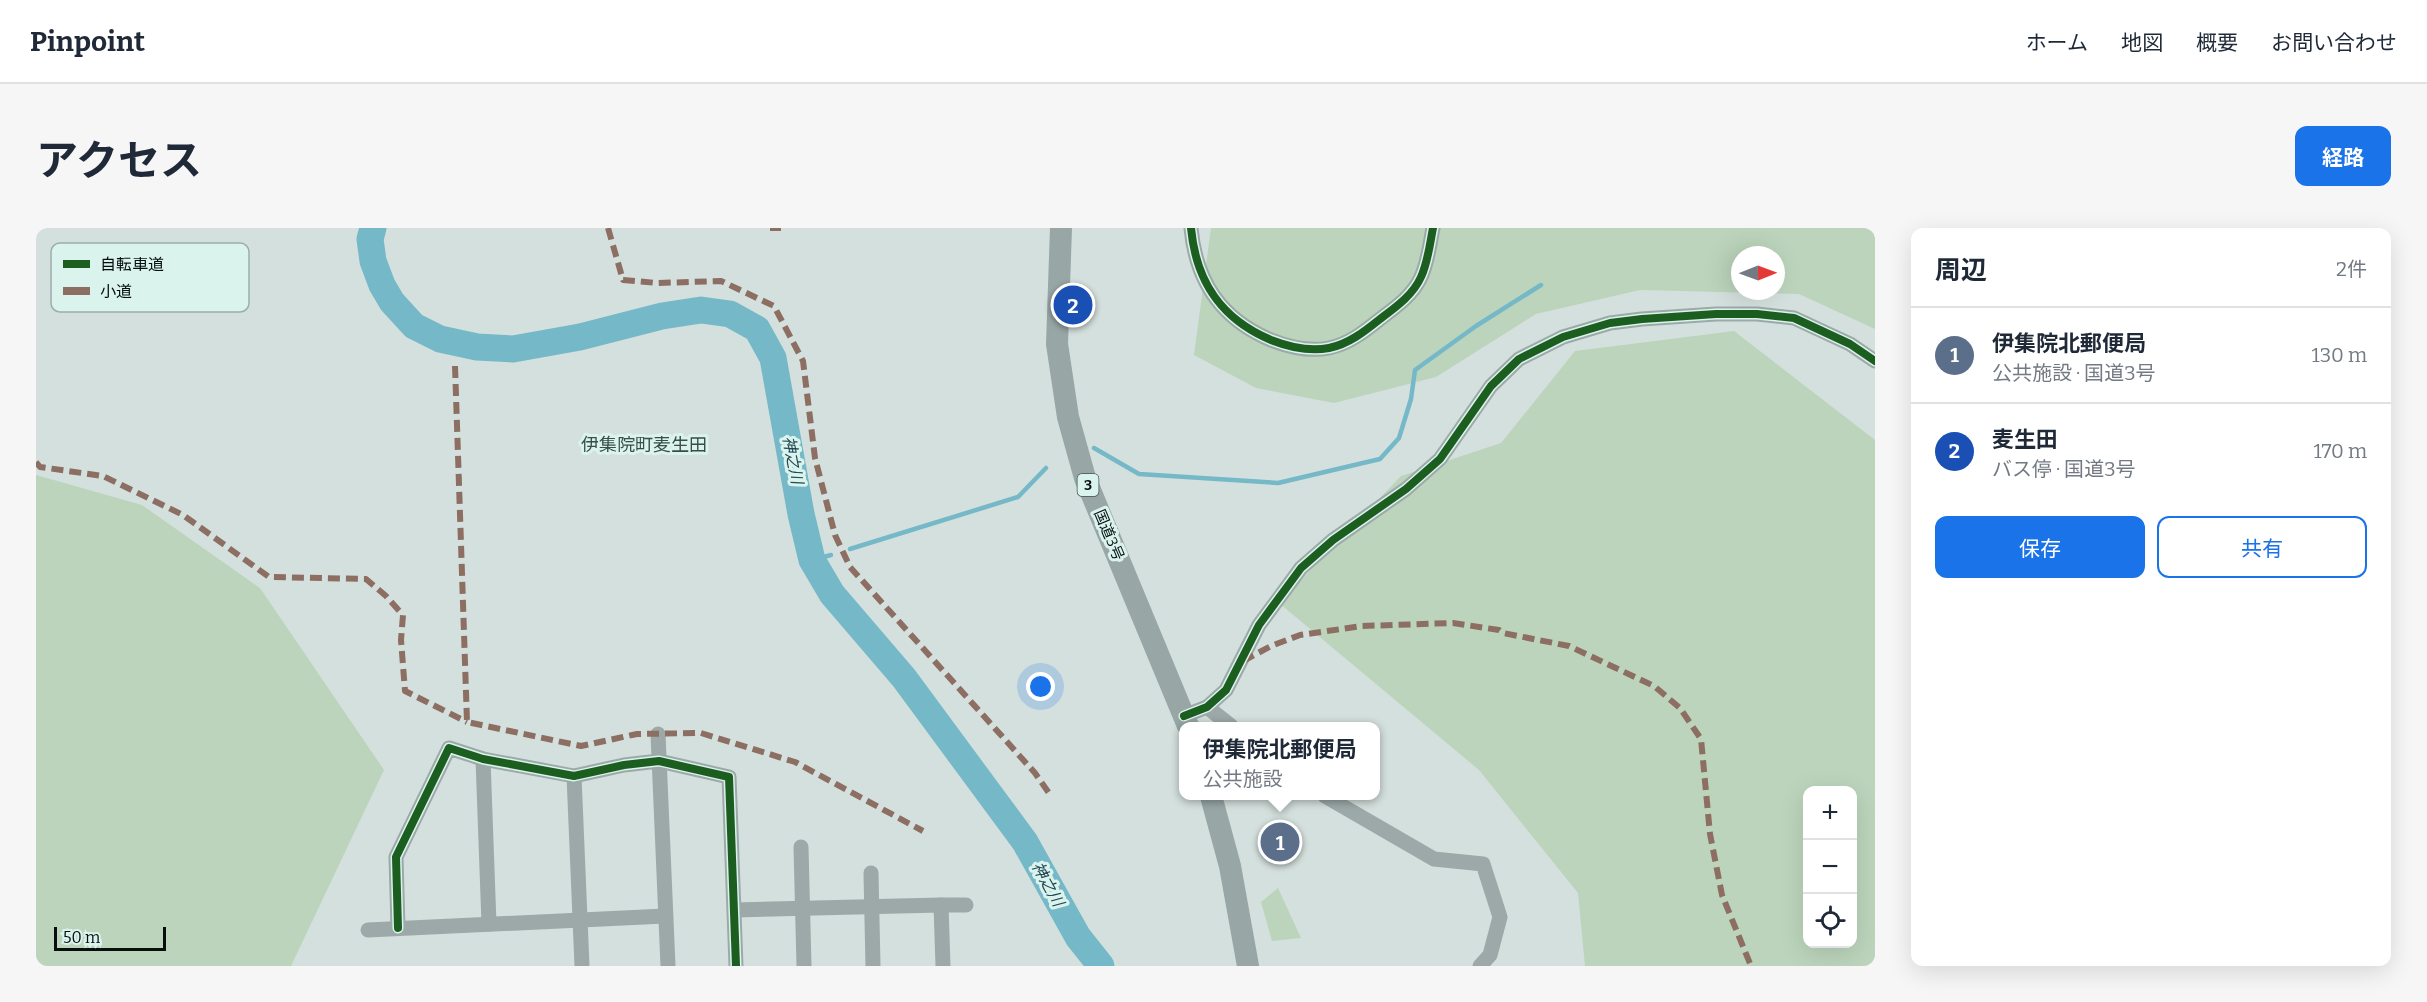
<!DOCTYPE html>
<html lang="ja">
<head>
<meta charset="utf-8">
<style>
	body { margin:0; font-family:Bitter,"Noto Sans JP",serif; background:#f6f6f7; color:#1f2937 }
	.controls { position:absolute; right:18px; bottom:18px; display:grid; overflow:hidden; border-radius:12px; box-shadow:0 6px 24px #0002 }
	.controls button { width:54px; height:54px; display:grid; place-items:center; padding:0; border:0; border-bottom:2px solid #e0e1e3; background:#fff; color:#1f2937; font:30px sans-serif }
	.compass { position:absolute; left:1695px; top:18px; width:54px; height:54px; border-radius:50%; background:#fff; box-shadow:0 6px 24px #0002; rotate:89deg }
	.scale { position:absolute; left:18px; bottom:15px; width:112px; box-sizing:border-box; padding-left:6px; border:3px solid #070f0d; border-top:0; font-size:16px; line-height:21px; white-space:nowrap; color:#070f0d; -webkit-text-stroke:4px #dbf3ed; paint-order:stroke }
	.you { position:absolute; left:1005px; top:459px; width:21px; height:21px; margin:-15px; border:4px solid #fff; border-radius:50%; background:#1a73e8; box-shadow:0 0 0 9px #1a73e833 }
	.badge { display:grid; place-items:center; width:39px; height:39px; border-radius:50%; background:#1a73e8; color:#fff; font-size:20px; font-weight:700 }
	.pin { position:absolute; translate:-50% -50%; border:3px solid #fff; box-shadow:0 2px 6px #0006 }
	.popup { position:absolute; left:1143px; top:494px; width:201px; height:78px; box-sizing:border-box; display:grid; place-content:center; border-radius:12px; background:#fff; filter:drop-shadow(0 2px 4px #0005); font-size:20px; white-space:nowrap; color:#747a83 }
	.popup b { font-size:22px; color:#1f2937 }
	.popup::after { content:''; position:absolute; left:50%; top:100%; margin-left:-12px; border:12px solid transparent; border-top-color:#fff }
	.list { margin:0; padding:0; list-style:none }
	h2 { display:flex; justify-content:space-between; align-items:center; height:78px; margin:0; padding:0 24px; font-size:26px }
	h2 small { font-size:20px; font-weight:400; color:#747a83 }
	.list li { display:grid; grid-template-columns:39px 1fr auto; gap:18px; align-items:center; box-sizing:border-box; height:96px; padding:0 24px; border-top:2px solid #e0e1e3 }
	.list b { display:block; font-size:22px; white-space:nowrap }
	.list p { margin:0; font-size:20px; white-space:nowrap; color:#747a83 }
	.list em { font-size:20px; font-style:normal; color:#747a83 }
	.actions { display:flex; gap:12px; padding:18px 24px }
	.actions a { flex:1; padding:14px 0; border:2px solid #1a73e8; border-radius:12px; text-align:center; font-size:21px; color:#1a73e8 }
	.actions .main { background:#1a73e8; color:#fff }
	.icon { flex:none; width:33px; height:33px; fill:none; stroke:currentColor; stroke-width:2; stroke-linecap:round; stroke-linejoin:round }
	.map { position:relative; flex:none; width:1839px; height:738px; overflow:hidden; border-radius:12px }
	header { display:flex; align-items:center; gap:36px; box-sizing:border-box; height:84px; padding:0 30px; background:#fff; border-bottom:2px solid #e0e1e3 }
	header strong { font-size:28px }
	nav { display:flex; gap:33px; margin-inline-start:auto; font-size:21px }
	.intro { display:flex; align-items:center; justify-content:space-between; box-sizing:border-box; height:144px; padding:0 36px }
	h1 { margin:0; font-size:42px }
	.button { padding:15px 27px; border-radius:12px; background:#1a73e8; color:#fff; font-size:21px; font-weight:700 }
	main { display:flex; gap:36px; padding:0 36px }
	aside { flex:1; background:#fff; border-radius:12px; box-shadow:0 6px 24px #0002 }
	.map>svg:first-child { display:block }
	.green { fill:#bcd4bc; fill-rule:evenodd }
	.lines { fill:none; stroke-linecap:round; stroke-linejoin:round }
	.stream { stroke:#75b8c8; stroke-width:4.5 }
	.river { stroke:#75b8c8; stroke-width:27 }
	.minor { stroke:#9ca9a8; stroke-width:15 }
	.highway { stroke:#98a6a6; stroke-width:22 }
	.quiet { stroke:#8d6e63; stroke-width:6; stroke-dasharray:12 6; stroke-linecap:butt }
	.cycleway-casing { stroke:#dbf3ed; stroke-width:11 }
	.cycleway { stroke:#1b5e20; stroke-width:8 }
	.labels { text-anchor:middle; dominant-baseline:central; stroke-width:6; stroke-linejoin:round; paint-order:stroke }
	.shield { fill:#dbf3ed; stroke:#475350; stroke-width:1.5 }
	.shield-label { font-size:14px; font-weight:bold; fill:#070f0d }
	.street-label { font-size:15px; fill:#070f0d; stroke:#dbf3ed }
	.water-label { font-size:16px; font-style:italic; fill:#204954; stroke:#dbf3ed }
	.quarter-label { font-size:18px; fill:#394d49; stroke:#dbf3ed }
	.key { fill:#dbf3ed; stroke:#9bafaa; stroke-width:1.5 }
	.key-label { font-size:16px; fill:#070f0d }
</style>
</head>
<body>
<header>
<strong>Pinpoint</strong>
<nav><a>ホーム</a><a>地図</a><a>概要</a><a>お問い合わせ</a></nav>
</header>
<div class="intro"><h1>アクセス</h1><a class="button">経路</a></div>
<main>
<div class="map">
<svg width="1839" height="738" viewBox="0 0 1839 738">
	<rect width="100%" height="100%" fill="#d4e0dd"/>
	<!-- green -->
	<g class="green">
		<path d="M1175 0H1839V101L1763 66 1604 62 1500 86 1400 149 1298 175 1220 160 1158 127ZM1704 27H1740V63H1704Z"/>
		<path d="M1698 103 1839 212V738H1549L1542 665 1443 542 1243 375 1365 248 1465 215 1539 123ZM1772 562H1816V716H1772Z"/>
		<path d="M0 247 106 277 224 360 348 542 255 738H0Z"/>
		<path d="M1242 660 1265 710 1236 713 1225 674Z"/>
	</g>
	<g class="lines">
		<!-- stream -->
		<g class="stream">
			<path d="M1058 220 1103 246 1242 255 1344 231 1363 210 1375 171 1379 142 1440 98 1505 57"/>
			<path d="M814 321 982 269 1010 240"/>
			<path d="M776 332 795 327"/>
		</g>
		<!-- river -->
		<path class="river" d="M337 0 334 11 337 33 346 57 356 74 378 98 404 111 441 119 477 121 544 109 626 88 665 82 694 86 721 101 737 130 765 286 776 332 796 366 868 450 989 614 1042 709 1065 738"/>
		<!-- minor -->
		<g class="minor">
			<path d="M1155 0C1160 54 1185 91 1235 112 1253 119 1273 124 1293 120 1313 116 1329 103 1344 91 1360 79 1377 67 1385 49 1392 34 1394 15 1397 0"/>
			<path d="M1171 479 1195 498"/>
			<path d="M1148 488 1171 479 1190 462 1223 397 1265 340 1297 312 1370 261 1404 231 1455 158 1483 131 1527 109 1574 95 1606 91 1680 86H1721L1758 90 1814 116 1839 133"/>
			<path d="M622 506 632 738"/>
			<path d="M447 531 453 696"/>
			<path d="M538 548 546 738"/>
			<path d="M1289 568 1398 631 1447 636 1464 689 1454 727 1444 738"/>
			<path d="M765 619 768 738"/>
			<path d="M835 645 837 738"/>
			<path d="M905 677H930"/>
			<path d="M699 682 905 677 907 738"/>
			<path d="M362 700 360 629 413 520 447 531 538 548 588 537 623 533 693 549 700 738"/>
			<path d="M332 702 629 688"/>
		</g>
		<!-- highway -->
		<g class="highway">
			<path d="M1025 0 1021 116 1032 189 1049 250 1152 498"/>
			<path d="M1175 568 1194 638 1212 738"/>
		</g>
		<!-- quiet -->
		<g class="quiet">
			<path d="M572 0 587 52 621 55 685 53 738 78 767 133 779 230 799 307 814 339 999 545 1015 568"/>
			<path d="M734 0H745"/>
			<path d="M419 138 431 494 545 518 601 506 665 505 759 534 887 603"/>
			<path d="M0 234 4 239 67 248 147 287 233 349 330 351 350 368 367 387 365 412 369 463 431 494"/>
			<path d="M1207 433 1235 418 1264 407 1326 398 1417 395 1463 402 1467 405 1533 418 1618 458 1644 480 1665 511 1674 606 1686 667 1715 738"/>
		</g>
		<!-- cycleway casing -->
		<g class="cycleway-casing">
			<g id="cycleway">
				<path d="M1155 0C1160 54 1185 91 1235 112 1253 119 1273 124 1293 120 1313 116 1329 103 1344 91 1360 79 1377 67 1385 49 1392 34 1394 15 1397 0"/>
				<path d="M1148 488 1171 479 1190 462 1223 397 1265 340 1297 312 1370 261 1404 231 1455 158 1483 131 1527 109 1574 95 1606 91 1680 86H1721L1758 90 1814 116 1839 133"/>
				<path d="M362 700 360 629 413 520 447 531 538 548 588 537 623 533 693 549 700 738"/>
			</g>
		</g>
		<!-- cycleway -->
		<use href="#cycleway" class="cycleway"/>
	</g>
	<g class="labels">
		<!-- shield labels -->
		<rect class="shield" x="1041.5" y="246" width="21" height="22" rx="4.5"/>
		<g class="shield-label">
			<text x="1052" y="257">3</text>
		</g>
		<!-- street labels -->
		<g class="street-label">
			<text transform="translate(1073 307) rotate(67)">国道3号</text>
		</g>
		<!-- water labels -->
		<g class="water-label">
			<text transform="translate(757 232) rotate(79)">神之川</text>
			<text transform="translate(1012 656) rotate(61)">神之川</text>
		</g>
		<!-- quarter labels -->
		<g class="quarter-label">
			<text x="608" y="217">伊集院町麦生田</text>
		</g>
	</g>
	<!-- legend -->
	<rect x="15" y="15" width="198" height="69" rx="9" class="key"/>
	<rect x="27" y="32" width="27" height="8" fill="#1b5e20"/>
	<rect x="27" y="59" width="27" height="8" fill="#8d6e63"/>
	<g class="key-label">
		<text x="64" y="42">自転車道</text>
		<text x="64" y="69">小道</text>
	</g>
</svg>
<div class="controls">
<button>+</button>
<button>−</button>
<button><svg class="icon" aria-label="locate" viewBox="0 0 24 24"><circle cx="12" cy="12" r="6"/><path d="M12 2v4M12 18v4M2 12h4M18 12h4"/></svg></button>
</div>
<svg class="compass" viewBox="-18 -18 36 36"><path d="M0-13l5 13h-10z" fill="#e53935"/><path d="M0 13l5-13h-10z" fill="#747a83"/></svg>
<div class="scale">50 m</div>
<div class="you"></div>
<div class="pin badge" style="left:1244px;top:614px;background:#5c6f8a">1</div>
<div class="popup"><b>伊集院北郵便局</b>公共施設</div>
<div class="pin badge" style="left:1037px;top:77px;background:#1a4fb4">2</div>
</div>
<aside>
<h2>周辺<small>2件</small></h2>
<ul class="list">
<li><span class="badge" style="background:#5c6f8a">1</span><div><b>伊集院北郵便局</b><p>公共施設 · 国道3号</p></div><em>130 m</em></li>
<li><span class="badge" style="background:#1a4fb4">2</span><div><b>麦生田</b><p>バス停 · 国道3号</p></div><em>170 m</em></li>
</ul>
<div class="actions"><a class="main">保存</a><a>共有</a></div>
</aside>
</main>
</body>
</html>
